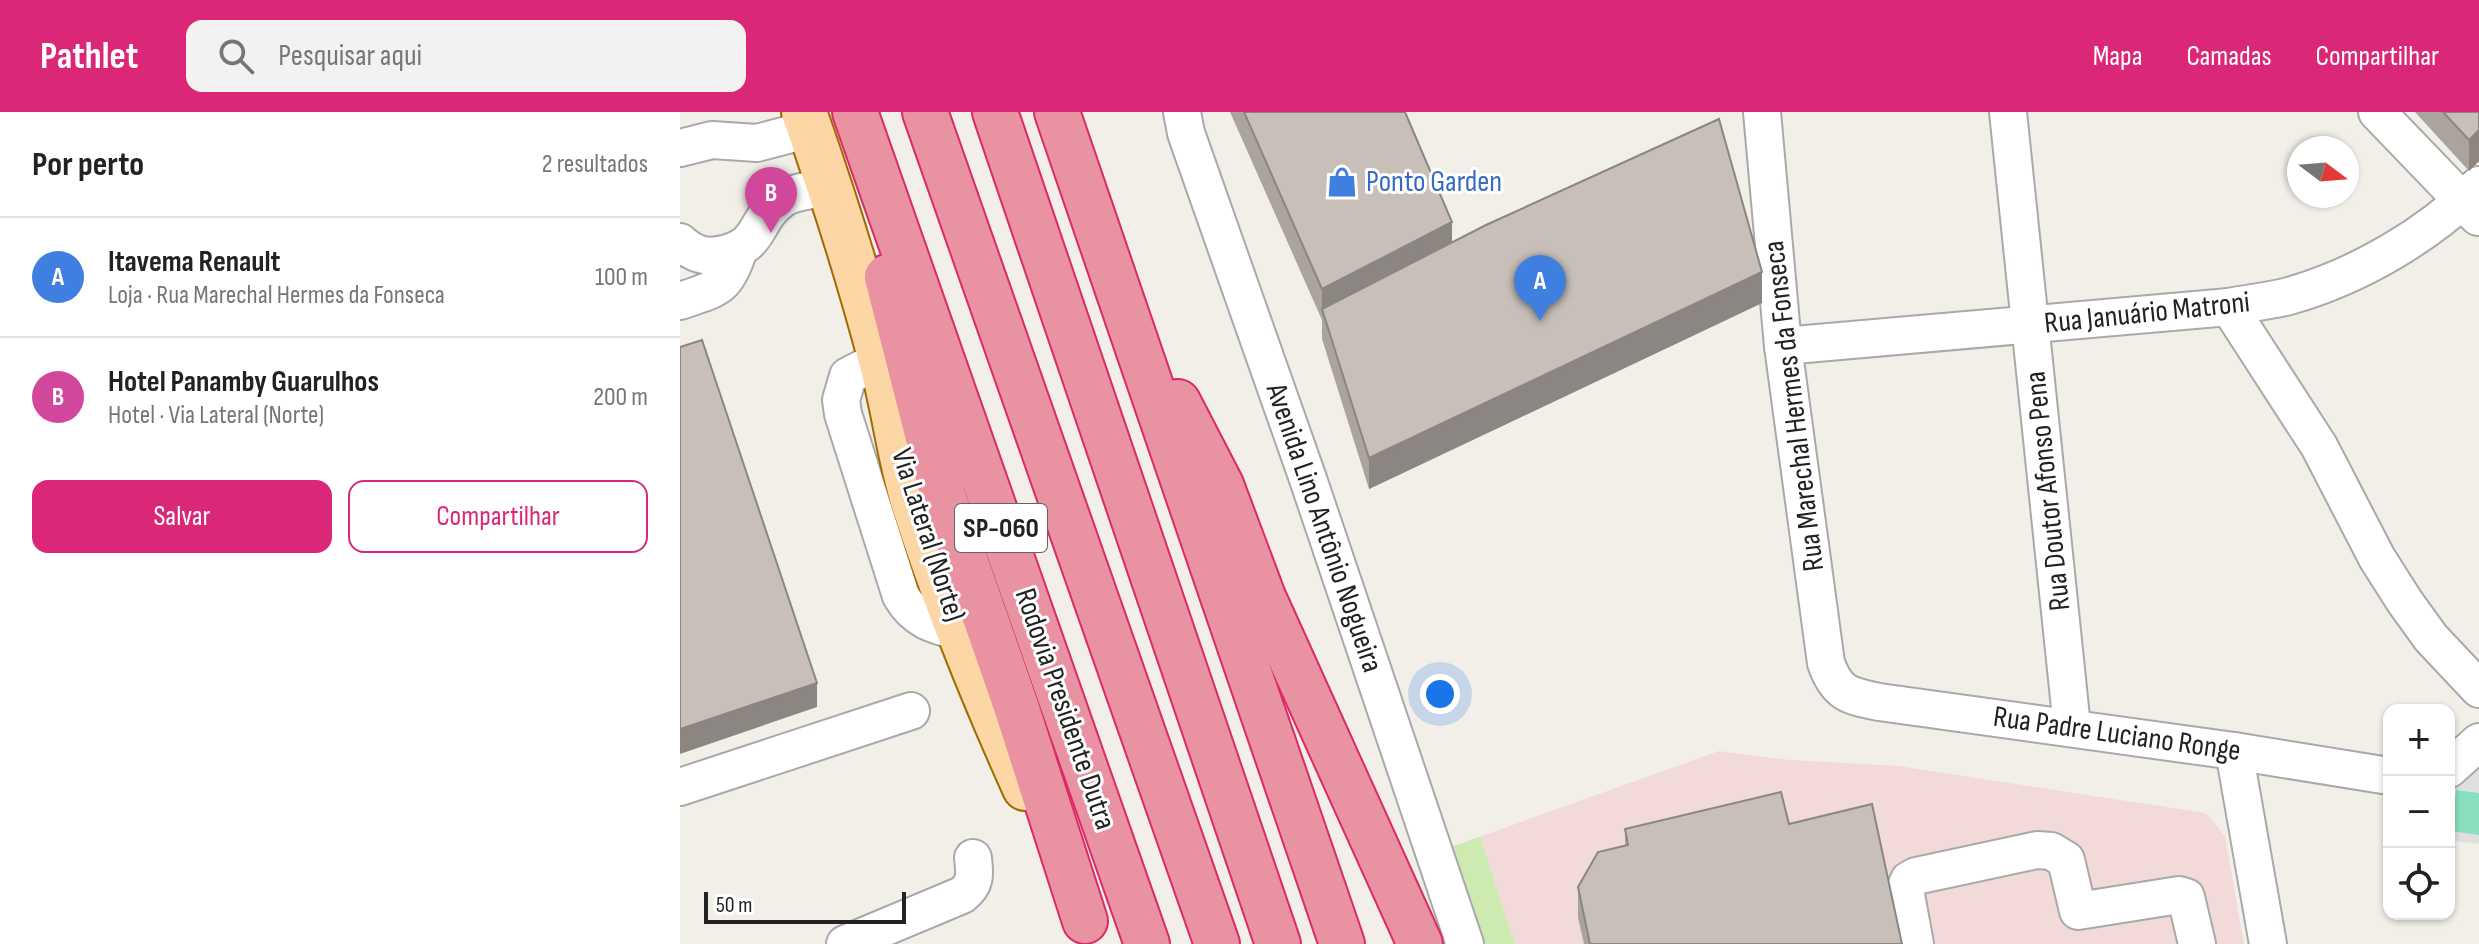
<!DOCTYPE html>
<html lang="pt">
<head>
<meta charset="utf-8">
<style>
	body { margin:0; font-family:"Sofia Sans Condensed",sans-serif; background:#f2f2f2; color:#222 }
	.controls { position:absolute; right:24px; bottom:24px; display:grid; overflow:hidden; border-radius:16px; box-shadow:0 2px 6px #0004 }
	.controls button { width:72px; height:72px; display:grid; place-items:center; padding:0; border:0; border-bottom:2px solid #e0e0e0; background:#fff; color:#222; font:40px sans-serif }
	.compass { position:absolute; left:1607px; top:24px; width:72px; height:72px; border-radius:50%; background:#fff; box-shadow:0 2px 6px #0004; rotate:106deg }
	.scale { position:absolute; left:24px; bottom:20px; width:202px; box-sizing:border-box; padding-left:8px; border:4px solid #222; border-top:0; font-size:22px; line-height:28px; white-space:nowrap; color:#222; -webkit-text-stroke:6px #fff; paint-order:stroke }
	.you { position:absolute; left:760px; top:582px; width:28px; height:28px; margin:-20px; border:6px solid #fff; border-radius:50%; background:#1a73e8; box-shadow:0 0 0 12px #1a73e833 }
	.badge { display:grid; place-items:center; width:52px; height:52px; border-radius:50%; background:#db2777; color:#fff; font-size:26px; font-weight:700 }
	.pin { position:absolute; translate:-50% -66px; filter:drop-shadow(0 2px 4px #0008) }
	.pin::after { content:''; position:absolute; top:42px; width:28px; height:24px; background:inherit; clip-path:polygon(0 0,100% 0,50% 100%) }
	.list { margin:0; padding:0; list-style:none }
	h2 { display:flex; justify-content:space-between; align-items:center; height:104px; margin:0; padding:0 32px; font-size:34px }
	h2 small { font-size:26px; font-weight:400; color:#767676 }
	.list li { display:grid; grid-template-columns:52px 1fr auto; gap:24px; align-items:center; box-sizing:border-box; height:120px; padding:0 32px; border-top:2px solid #e0e0e0 }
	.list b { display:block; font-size:30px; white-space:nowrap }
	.list p { margin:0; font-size:26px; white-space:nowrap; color:#767676 }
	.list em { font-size:26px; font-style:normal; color:#767676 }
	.actions { display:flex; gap:16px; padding:24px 32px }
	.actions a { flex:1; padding:18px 0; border:2px solid #db2777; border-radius:16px; text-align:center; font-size:28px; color:#db2777 }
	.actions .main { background:#db2777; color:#fff }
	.icon { flex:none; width:44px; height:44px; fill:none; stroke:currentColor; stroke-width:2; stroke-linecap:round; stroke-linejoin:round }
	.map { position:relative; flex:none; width:1799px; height:832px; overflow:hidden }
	header { display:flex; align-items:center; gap:48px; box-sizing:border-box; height:112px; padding:0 40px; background:#db2777; color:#fff }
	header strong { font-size:38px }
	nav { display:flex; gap:44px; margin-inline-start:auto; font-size:28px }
	.search { width:560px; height:72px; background:#f2f2f2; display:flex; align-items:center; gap:20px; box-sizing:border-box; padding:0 28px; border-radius:16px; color:#767676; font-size:30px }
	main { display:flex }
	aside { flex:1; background:#fff }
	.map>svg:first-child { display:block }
	.residential { fill:#e0dfdf }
	.commercial { fill:#f2dad9 }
	.grass { fill:#cdebb0 }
	.pitch { fill:#88e0be }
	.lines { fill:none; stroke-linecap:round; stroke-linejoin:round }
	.minor-casing { stroke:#a9a9a9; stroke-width:40 }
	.major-casing { stroke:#a06b00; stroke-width:48 }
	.highway-casing { stroke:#dc2a67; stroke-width:48 }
	.minor { stroke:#fff; stroke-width:36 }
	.major { stroke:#fcd6a4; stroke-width:44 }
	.highway { stroke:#e892a2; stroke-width:44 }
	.wall { fill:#aba49e }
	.shaded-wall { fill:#8b8681 }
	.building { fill:#c7bfb8; stroke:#8b8681; stroke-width:2 }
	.labels { text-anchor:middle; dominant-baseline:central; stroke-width:6; stroke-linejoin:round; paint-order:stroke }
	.shield { fill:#fff; stroke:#646464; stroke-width:2 }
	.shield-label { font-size:28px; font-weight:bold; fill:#222 }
	.shop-label { font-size:30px; fill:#366cbe; stroke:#fff; text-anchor:start }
	.street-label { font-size:30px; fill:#222; stroke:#fff }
</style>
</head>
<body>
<header>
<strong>Pathlet</strong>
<div class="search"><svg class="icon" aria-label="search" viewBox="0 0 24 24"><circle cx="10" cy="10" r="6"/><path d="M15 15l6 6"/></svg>Pesquisar aqui</div>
<nav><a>Mapa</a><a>Camadas</a><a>Compartilhar</a></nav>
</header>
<main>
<aside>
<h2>Por perto<small>2 resultados</small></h2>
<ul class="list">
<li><span class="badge" style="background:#3f7fe0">A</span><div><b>Itavema Renault</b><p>Loja · Rua Marechal Hermes da Fonseca</p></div><em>100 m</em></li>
<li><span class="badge" style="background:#d1479c">B</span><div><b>Hotel Panamby Guarulhos</b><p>Hotel · Via Lateral (Norte)</p></div><em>200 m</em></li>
</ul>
<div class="actions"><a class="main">Salvar</a><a>Compartilhar</a></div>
</aside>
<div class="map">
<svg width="1799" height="832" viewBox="0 0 1799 832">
	<rect width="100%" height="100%" fill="#f2efe9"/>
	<!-- residential -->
	<path class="residential" d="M1799 651V732L1769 728V680Z"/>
	<!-- commercial -->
	<path class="commercial" d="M1039 639 1111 648 1218 654 1526 701 1545 724 1564 832H805L771 735Z"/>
	<!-- grass -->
	<path class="grass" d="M800 725 835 832H803L771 735Z"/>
	<!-- pitch -->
	<path class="pitch" d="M1776 678 1799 681V723L1771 719Z"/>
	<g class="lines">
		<!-- minor casing -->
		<g class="minor-casing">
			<g id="minor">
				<path d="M502 0 506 21 628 367 785 832"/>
				<path d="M1082 0 1103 234 1146 551C1157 582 1169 584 1199 590L1554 639 1709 664"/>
				<path d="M1328 0 1392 615"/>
				<path d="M1697 0 1798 105"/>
				<path d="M0 36 32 28 77 31 130 17"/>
				<path d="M0 130C11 140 23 146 39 143 84 134 72 110 101 88 113 79 134 78 149 76"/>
				<path d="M0 189C36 176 45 179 58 140"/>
				<path d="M1549 195 1639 334 1697 446 1725 490 1751 526 1799 577"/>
				<path d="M1103 234 1549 195C1569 191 1590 189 1609 184 1679 164 1747 124 1799 73"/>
				<path d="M201 247 168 264 161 288 163 302 221 484C235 508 253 513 278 519"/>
				<path d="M1554 639 1588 832"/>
				<path d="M1769 657 1799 630"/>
				<path d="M0 675 231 599"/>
				<path d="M165 832 282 783C296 772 295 763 293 746"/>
				<path d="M1235 832 1225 777 1229 768 1236 764 1357 738 1371 739 1386 748 1398 799 1499 783 1506 785 1517 832"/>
			</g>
		</g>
		<!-- major casing -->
		<g class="major-casing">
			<path id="major" d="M124 0C152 80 178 162 200 244 214 293 219 344 234 392 265 489 303 583 345 676"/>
		</g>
		<!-- highway casing -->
		<g class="highway-casing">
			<g id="highway">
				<path d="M175 0 467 832"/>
				<path d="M245 0 537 832"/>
				<path d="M315 0 598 832"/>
				<path d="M377 0 662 832"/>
				<path d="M207 165 263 384 336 594 405 809"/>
				<path d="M498 290 541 373 583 485 740 832"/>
			</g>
		</g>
		<!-- minor -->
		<use href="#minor" class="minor"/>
		<!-- major -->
		<use href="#major" class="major"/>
		<!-- highway -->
		<use href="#highway" class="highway"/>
	</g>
	<!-- wall -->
	<g class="wall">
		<path d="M550 0H725L772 130 1082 191 689 377 642 227V208Z"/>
		<path d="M1735 0H1799V49L1789 59Z"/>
		<path d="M1109 712 1222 832H904L898 806V775L945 734V717Z"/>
	</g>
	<!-- shaded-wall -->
	<g class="shaded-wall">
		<path d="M1799 18V49L1789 59V28Z"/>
		<path d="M772 110V140L642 197V208V177Z"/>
		<path d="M1082 160V191L689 377V346Z"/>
		<path d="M137 571V595L0 642V617Z"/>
	</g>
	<!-- building -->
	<g class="building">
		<path d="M564 0H725L772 110 642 177Z"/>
		<path d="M1763 0H1799V18L1789 28Z"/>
		<path d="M1039 7 1082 160 689 346 642 197 806 113Z"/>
		<path d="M22 228 137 571 0 617V235Z"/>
		<path d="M1101 680 1109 712 1192 692 1222 832H910L898 775 918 740 948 733 945 717Z"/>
	</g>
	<!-- icons -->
	<defs>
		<g id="shop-bare" transform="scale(2.4)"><path d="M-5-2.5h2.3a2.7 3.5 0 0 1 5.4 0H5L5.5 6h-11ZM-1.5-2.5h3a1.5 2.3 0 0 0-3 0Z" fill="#3f7fe0" stroke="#fff" stroke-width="2.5" paint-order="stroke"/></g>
	</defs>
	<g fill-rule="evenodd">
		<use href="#shop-bare" x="662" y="70"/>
	</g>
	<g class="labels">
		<!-- shield labels -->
		<rect class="shield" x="275" y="392" width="92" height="48" rx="6"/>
		<g class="shield-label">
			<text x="321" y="416">SP-060</text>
		</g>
		<!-- shop labels -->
		<g class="shop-label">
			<text x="686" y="70">Ponto Garden</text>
		</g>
		<!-- street labels -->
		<g class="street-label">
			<text transform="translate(1467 201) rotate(-6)">Rua Januário Matroni</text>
			<text transform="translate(1114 294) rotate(-97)">Rua Marechal Hermes da Fonseca</text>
			<text transform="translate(1368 379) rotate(-96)">Rua Doutor Afonso Pena</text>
			<text transform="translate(644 416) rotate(71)">Avenida Lino Antônio Nogueira</text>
			<text transform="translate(248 423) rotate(72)">Via Lateral (Norte)</text>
			<text transform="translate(385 597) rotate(71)">Rodovia Presidente Dutra</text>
			<text transform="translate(1437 622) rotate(8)">Rua Padre Luciano Ronge</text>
		</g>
	</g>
</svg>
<div class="controls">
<button>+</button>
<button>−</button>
<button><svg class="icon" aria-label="locate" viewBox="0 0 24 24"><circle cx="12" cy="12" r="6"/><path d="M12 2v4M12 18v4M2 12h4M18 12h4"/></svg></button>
</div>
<svg class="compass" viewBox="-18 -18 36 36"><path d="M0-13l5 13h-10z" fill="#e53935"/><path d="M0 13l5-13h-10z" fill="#767676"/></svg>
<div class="scale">50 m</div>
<div class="you"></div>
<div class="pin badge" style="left:860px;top:209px;background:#3f7fe0">A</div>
<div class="pin badge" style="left:91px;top:121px;background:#d1479c">B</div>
</div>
</main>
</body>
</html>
